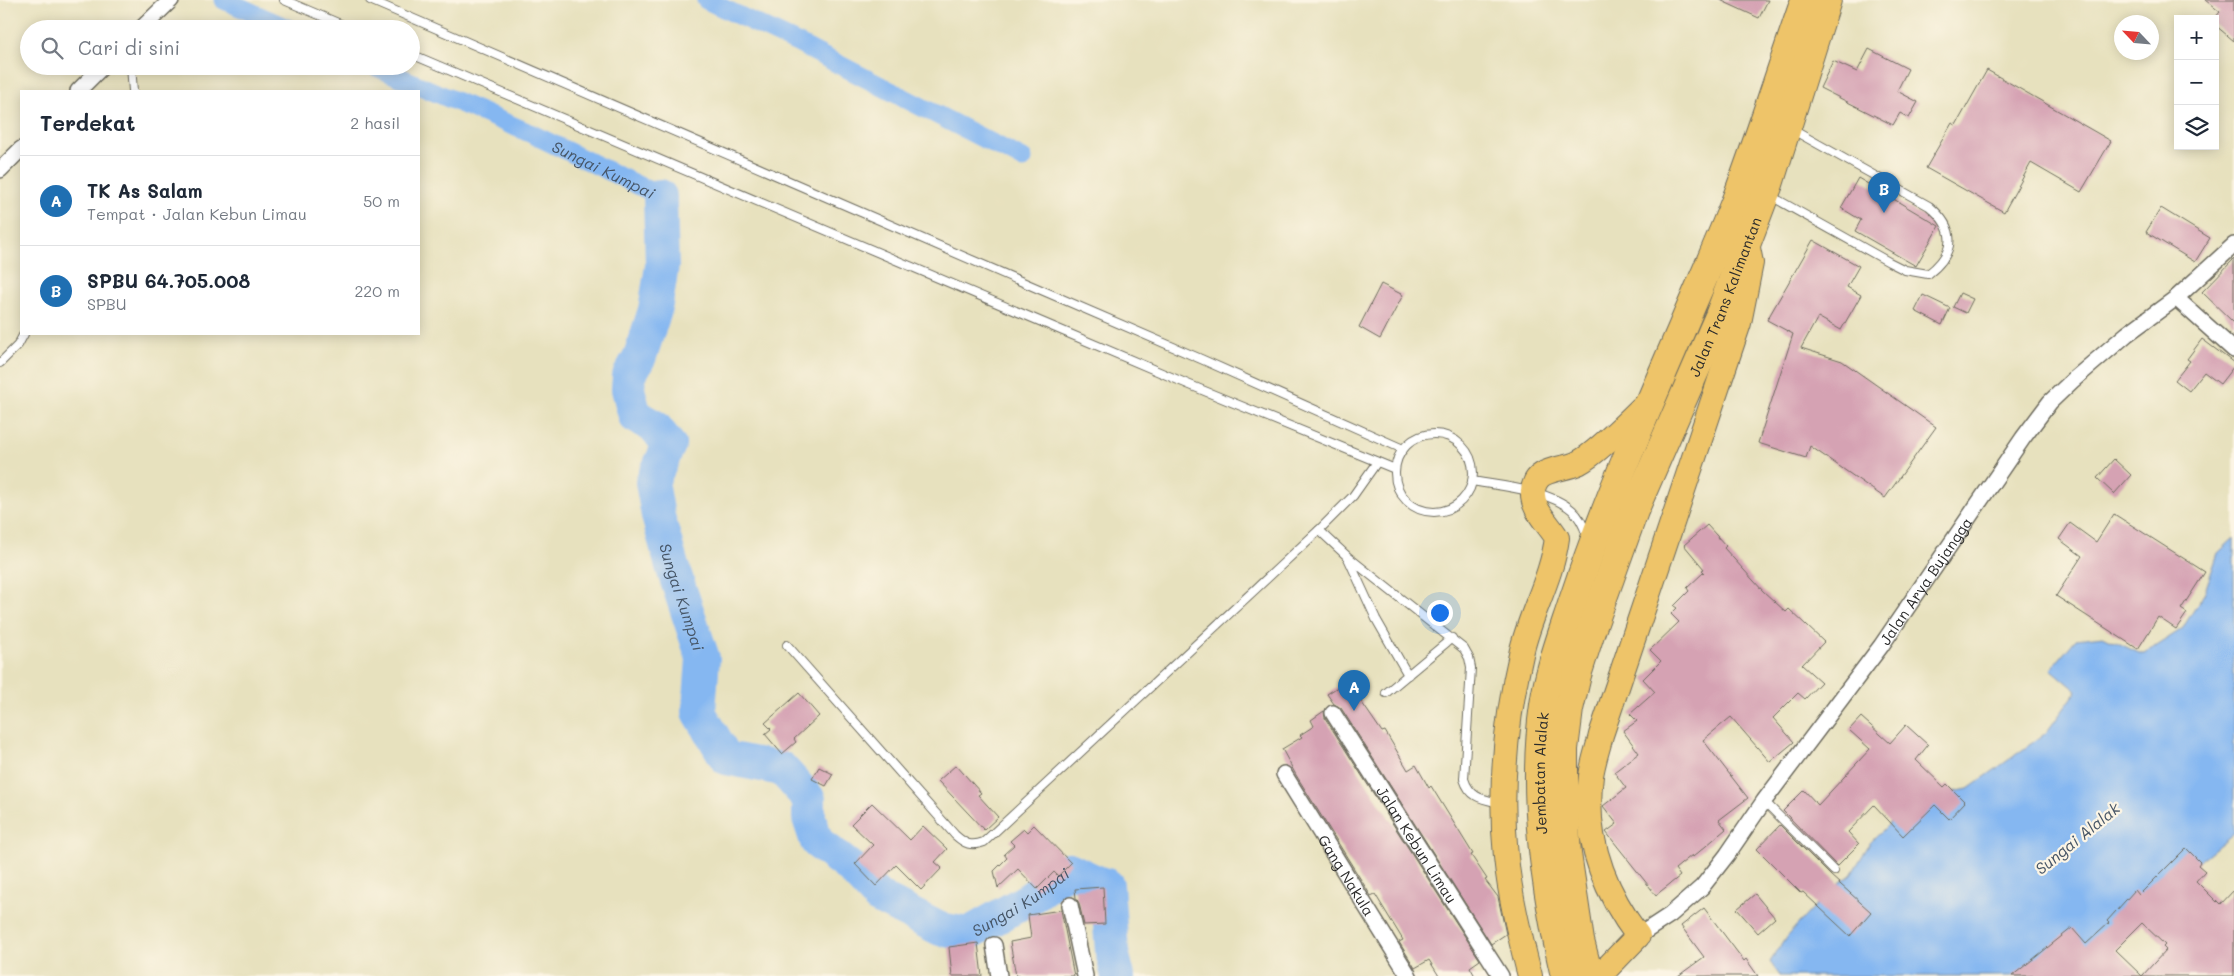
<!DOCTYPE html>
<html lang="id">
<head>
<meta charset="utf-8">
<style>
	body { margin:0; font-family:Mali,sans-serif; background:#f2f2f3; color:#1f2937 }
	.controls { position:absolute; right:15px; top:15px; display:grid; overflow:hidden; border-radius:0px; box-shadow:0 2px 12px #0003 }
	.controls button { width:45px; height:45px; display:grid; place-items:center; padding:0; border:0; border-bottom:1px solid #e0e1e3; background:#fff; color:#1f2937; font:25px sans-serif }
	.compass { position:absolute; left:2114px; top:15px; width:45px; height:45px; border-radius:50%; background:#fff; box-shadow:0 2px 12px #0003; rotate:296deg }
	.you { position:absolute; left:1439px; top:612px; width:18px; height:18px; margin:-12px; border:4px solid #fff; border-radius:50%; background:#1a73e8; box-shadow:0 0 0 8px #1a73e833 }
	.badge { display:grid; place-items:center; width:32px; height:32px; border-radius:50%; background:#1f6fb2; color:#fff; font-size:16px; font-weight:700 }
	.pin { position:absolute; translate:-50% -41px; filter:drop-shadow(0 1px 2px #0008) }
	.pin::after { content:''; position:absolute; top:26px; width:18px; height:15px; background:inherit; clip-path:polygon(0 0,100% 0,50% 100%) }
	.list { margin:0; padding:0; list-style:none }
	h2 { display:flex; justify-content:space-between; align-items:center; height:65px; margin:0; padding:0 20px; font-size:21px }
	h2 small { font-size:16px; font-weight:400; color:#747a83 }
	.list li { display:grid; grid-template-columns:32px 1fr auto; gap:15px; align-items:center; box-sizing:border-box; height:90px; padding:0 20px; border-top:1px solid #e0e1e3 }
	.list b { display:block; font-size:19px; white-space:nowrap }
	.list p { margin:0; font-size:16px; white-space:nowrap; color:#747a83 }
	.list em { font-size:16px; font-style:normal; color:#747a83 }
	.icon { flex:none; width:28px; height:28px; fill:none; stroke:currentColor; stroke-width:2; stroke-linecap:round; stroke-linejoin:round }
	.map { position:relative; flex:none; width:2234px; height:976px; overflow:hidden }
	.search { position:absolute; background:#fff; box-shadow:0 2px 12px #0003; left:20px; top:20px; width:400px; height:55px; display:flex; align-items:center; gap:12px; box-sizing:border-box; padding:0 18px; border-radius:28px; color:#747a83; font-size:19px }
	.panel { position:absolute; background:#fff; box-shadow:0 2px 12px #0003; left:20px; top:90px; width:400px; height:245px; border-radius:0px }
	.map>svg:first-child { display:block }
	.water { fill:#85b7f1; stroke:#58718e }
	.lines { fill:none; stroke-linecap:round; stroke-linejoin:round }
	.canal { stroke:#85b7f1; stroke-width:19 }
	.river { stroke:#85b7f1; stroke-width:34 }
	.building { fill:#d5a2b3; fill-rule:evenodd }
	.lane-casing { stroke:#6d6b5e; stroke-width:10 }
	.street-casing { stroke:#6d6b5e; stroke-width:18 }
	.primary-casing { stroke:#6d6b5e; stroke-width:26 }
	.highway-casing { stroke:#6d6b5e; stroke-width:30 }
	.lane { stroke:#fff; stroke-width:8 }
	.street { stroke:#fff; stroke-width:15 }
	.primary { stroke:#eec469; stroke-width:24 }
	.highway { stroke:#eec469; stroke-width:28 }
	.labels { text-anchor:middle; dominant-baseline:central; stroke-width:4.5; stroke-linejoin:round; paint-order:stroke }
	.street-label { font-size:15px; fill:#2b2b2b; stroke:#fcf5e5 }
	.water-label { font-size:16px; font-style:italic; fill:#465566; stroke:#fcf5e5 }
</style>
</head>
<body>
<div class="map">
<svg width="2234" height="976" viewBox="0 0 2234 976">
	<rect width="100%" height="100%" fill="#fcf5e5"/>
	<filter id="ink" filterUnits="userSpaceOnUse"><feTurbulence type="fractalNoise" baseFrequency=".02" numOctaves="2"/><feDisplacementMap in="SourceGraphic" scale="10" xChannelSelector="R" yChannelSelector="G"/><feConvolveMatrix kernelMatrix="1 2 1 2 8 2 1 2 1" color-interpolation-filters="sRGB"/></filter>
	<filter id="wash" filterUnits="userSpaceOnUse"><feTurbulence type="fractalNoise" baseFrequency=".0096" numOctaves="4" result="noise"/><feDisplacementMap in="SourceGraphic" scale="20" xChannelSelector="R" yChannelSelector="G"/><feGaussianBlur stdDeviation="1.12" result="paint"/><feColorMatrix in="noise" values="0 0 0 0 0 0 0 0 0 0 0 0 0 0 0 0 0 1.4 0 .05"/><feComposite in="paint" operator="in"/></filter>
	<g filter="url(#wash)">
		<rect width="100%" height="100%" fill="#e7e1be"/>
		<!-- water -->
		<path class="water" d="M2234 538V833L2202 859 2085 976H1780L1770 962 1787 936 1832 888 1851 875 1870 843 1913 800 1968 789 2046 733 2077 691 2051 669 2076 639 2103 636 2139 653H2145L2182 629 2204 594 2218 553Z"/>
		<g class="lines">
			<!-- canal -->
			<g class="canal">
				<path d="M224 0 289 29"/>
				<path d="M706 0 799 44 1023 159"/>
				<path id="s1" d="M374 66 532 134 660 196"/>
			</g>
			<!-- river -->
			<path class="river" id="s2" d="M660 196 662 266 655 310 640 356 629 376 628 389 635 416 655 427 669 445 652 482 658 516 672 566 703 658 699 712 726 758 782 769 809 799V818L817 842 852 869 878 897 940 929 968 934 1029 899 1069 869C1082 874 1093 882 1107 885L1112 952 1118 976"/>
		</g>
		<g id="blocks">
			<!-- building -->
			<g class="building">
				<path d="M1720 0H1768L1759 18Z"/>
				<path d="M2205 0H2234V41L2215 25 2214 19 2220 12Z"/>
				<path d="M1869 49 1908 69 1897 91 1918 102 1909 118 1900 113 1893 125 1820 88 1833 61 1857 72Z"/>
				<path d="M1987 70 2111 141 2081 192 2031 163 2004 212 1926 168 1952 123 1956 125Z"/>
				<path d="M1858 178 1939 226 1916 266 1855 231 1861 220 1841 208Z"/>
				<path d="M2161 208 2210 238 2195 262 2146 232Z"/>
				<path d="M1813 240 1859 266 1847 287 1861 295 1841 330 1818 317 1801 348 1842 361 1936 427 1885 498 1810 446 1806 458 1758 443 1793 334 1767 320Z"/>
				<path d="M2234 259V323L2202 292Z"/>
				<path d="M1381 284 1403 295 1380 339 1359 327Z"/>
				<path d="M1960 293 1973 299 1966 313 1953 307Z"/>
				<path d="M1923 295 1950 308 1942 325 1915 311Z"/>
				<path d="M2202 339 2234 363V366L2220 384 2204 372 2189 391 2175 380 2190 361 2187 359Z"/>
				<path d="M2114 459 2131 475 2114 494 2097 478Z"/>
				<path d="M2114 514 2205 572 2181 609 2187 613 2176 629 2158 617 2138 649 2056 596 2082 556 2059 539 2070 523 2096 542Z"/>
				<path d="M1707 525 1726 546 1724 548 1763 591 1786 612 1789 609 1824 642 1802 665 1821 682 1805 699 1798 693 1773 718 1794 742 1770 762 1731 717 1703 740 1748 798 1719 820 1726 829 1693 857 1692 855 1675 869 1680 876 1656 895 1606 832 1617 824 1603 806 1626 788 1614 772 1639 753 1623 731 1637 721 1630 714 1655 692 1643 679 1661 661 1650 650 1679 622 1671 614 1677 608 1674 606 1689 591 1687 588 1704 572 1702 570 1704 569 1684 545Z"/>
				<path d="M1347 681 1382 732 1385 731 1408 770 1416 765 1429 788 1431 786 1473 854 1471 855 1487 879 1485 880 1498 897 1506 934 1491 944 1341 708 1334 704 1327 694Z"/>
				<path d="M799 693 819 716 794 739 796 742 782 754 765 734 771 729 765 723Z"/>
				<path d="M1324 711 1325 718 1480 960 1470 967 1475 976H1439L1429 960 1415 968 1399 942 1403 940 1375 894 1371 896 1296 775 1282 749 1302 737 1300 735 1314 726 1311 720Z"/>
				<path d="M1861 717 1890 743 1906 725 1928 745 1916 760 1944 787 1947 784 1965 802 1949 819 1935 805 1903 836 1874 805 1848 832 1859 844 1837 866 1783 811 1804 790 1818 805 1870 749 1849 730Z"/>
				<path d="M956 765 981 793 978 795 998 817 984 830 938 781Z"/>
				<path d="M819 767 833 774 826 786 812 779Z"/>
				<path d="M872 803 910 840 923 826 947 849 935 862 942 868 921 890 896 865 876 886 855 864 873 845 851 824Z"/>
				<path d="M1034 825 1071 863 1058 876 1054 872 1037 889 1018 869 998 888 994 871 1007 858 1004 854 1014 845 1010 841 1024 829 1027 832Z"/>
				<path d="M1780 825 1830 875 1871 912 1850 936 1803 892 1801 893 1757 849Z"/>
				<path d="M2186 848 2200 862 2198 865 2205 871 2196 881 2220 905 2234 890V976H2012L2072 928 2086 944 2109 923 2107 921 2135 890 2139 895ZM2142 923 2165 945 2163 947 2166 950 2142 976 2115 950Z"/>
				<path d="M1103 887 1105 924 1084 925 1079 903 1076 898 1075 889Z"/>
				<path d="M1755 894 1775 918 1758 933 1737 909Z"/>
				<path d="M1704 908 1744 961 1746 959 1758 976H1678L1704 957 1681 926Z"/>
				<path d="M1061 910 1074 976H1016L1010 942 1031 938 1028 915Z"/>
				<path d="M978 943 982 976H952L949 947Z"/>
			</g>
		</g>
	</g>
	<g filter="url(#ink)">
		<use href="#blocks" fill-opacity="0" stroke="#6d6b5e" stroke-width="1"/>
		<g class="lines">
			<!-- lane casing -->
			<g class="lane-casing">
				<g id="lane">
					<path d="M284 0 352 29"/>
					<path d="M370 0 1201 359 1403 449"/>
					<path d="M411 54 1190 385 1395 469"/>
					<path d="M131 66 133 91"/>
					<path d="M1769 195 1889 262 1905 270 1928 274C1957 252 1956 228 1929 206L1791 129"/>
					<path d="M0 363 18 345 24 334"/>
					<circle cx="1434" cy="473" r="39"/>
					<path d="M1472 481C1501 486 1549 490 1572 510 1580 517 1584 526 1587 536"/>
					<path d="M1319 530 1348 557 1464 649 1469 658 1471 668 1464 779C1470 798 1482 799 1500 803"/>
					<path d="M1348 558 1376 619 1408 675"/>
					<path d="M787 645 955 835C965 844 971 847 984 842L1319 530 1353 496 1377 462"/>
					<path d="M1386 693 1452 638"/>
					<path d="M1764 801 1834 871"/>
				</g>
			</g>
			<!-- street casing -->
			<g class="street-casing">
				<g id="street">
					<path d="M141 29 171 0"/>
					<path d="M78 91 103 66"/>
					<path d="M0 170 21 149"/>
					<path d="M2176 298 2234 350"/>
					<path id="s3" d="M1333 713 1501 976"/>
					<path id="s4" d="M1284 774 1409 976"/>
					<path d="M1070 905 1085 976"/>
					<path id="s5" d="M1638 936 1670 915 1702 887 1727 855 1764 801 1881 646 2023 438 2050 402 2072 381 2127 334 2176 298 2234 245"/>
					<path d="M994 945 999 976"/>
				</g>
			</g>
			<!-- primary casing -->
			<g class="primary-casing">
				<g id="primary">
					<path d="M1530 976C1520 937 1510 897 1506 857 1499 787 1506 718 1522 650 1531 612 1552 577 1557 538 1549 524 1531 509 1533 491 1535 467 1561 471 1578 463 1598 453 1633 416 1650 400"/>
					<path d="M1590 976 1608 967 1638 936C1602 888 1583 836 1591 776 1593 762 1598 748 1601 735L1739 323 1751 263 1748 248"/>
				</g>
			</g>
			<!-- highway casing -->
			<g class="highway-casing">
				<g id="highway">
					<path id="s6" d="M1565 976C1545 889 1531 794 1544 705 1549 669 1562 635 1573 601 1604 508 1643 418 1682 328 1700 285 1719 243 1736 200 1761 134 1782 66 1805 0"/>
					<path id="s7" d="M1589 976 1580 941 1567 854 1564 808V749L1569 709 1577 675 1591 631 1634 511 1719 316 1769 184 1827 0"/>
				</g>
			</g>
			<!-- lane -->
			<use href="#lane" class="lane"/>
			<!-- street -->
			<use href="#street" class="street"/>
			<!-- primary -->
			<use href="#primary" class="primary"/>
			<!-- highway -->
			<use href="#highway" class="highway"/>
		</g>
	</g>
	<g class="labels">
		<!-- street labels -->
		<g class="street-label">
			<text stroke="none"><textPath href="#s7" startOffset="711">Jalan Trans Kalimantan</textPath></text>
			<text stroke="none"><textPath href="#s5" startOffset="460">Jalan Arya Bujangga</textPath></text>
			<text stroke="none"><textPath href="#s6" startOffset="205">Jembatan Alalak</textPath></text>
			<text stroke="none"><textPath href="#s3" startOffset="156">Jalan Kebun Limau</textPath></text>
			<text stroke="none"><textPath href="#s4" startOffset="119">Gang Nakula</textPath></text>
		</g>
		<!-- water labels -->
		<g class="water-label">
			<text stroke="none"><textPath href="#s1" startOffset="252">Sungai Kumpai</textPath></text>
			<text stroke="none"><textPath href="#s2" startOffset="432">Sungai Kumpai</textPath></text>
			<text transform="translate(2077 838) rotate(-39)">Sungai Alalak</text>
			<text stroke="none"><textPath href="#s2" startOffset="988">Sungai Kumpai</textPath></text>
		</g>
	</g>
</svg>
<div class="controls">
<button>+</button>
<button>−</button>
<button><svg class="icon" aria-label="layers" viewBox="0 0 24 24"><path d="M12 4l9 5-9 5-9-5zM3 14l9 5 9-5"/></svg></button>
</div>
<svg class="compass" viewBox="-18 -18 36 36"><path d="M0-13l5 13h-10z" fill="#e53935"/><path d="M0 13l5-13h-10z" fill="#747a83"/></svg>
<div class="you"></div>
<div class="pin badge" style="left:1354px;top:711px">A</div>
<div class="pin badge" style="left:1884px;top:213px">B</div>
<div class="search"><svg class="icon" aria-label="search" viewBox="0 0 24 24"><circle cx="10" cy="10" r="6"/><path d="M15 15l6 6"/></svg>Cari di sini</div>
<section class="panel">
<h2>Terdekat<small>2 hasil</small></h2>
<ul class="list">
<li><span class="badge">A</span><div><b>TK As Salam</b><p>Tempat · Jalan Kebun Limau</p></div><em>50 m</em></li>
<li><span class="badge">B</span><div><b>SPBU 64.705.008</b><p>SPBU</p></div><em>220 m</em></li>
</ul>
</section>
</div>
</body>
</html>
